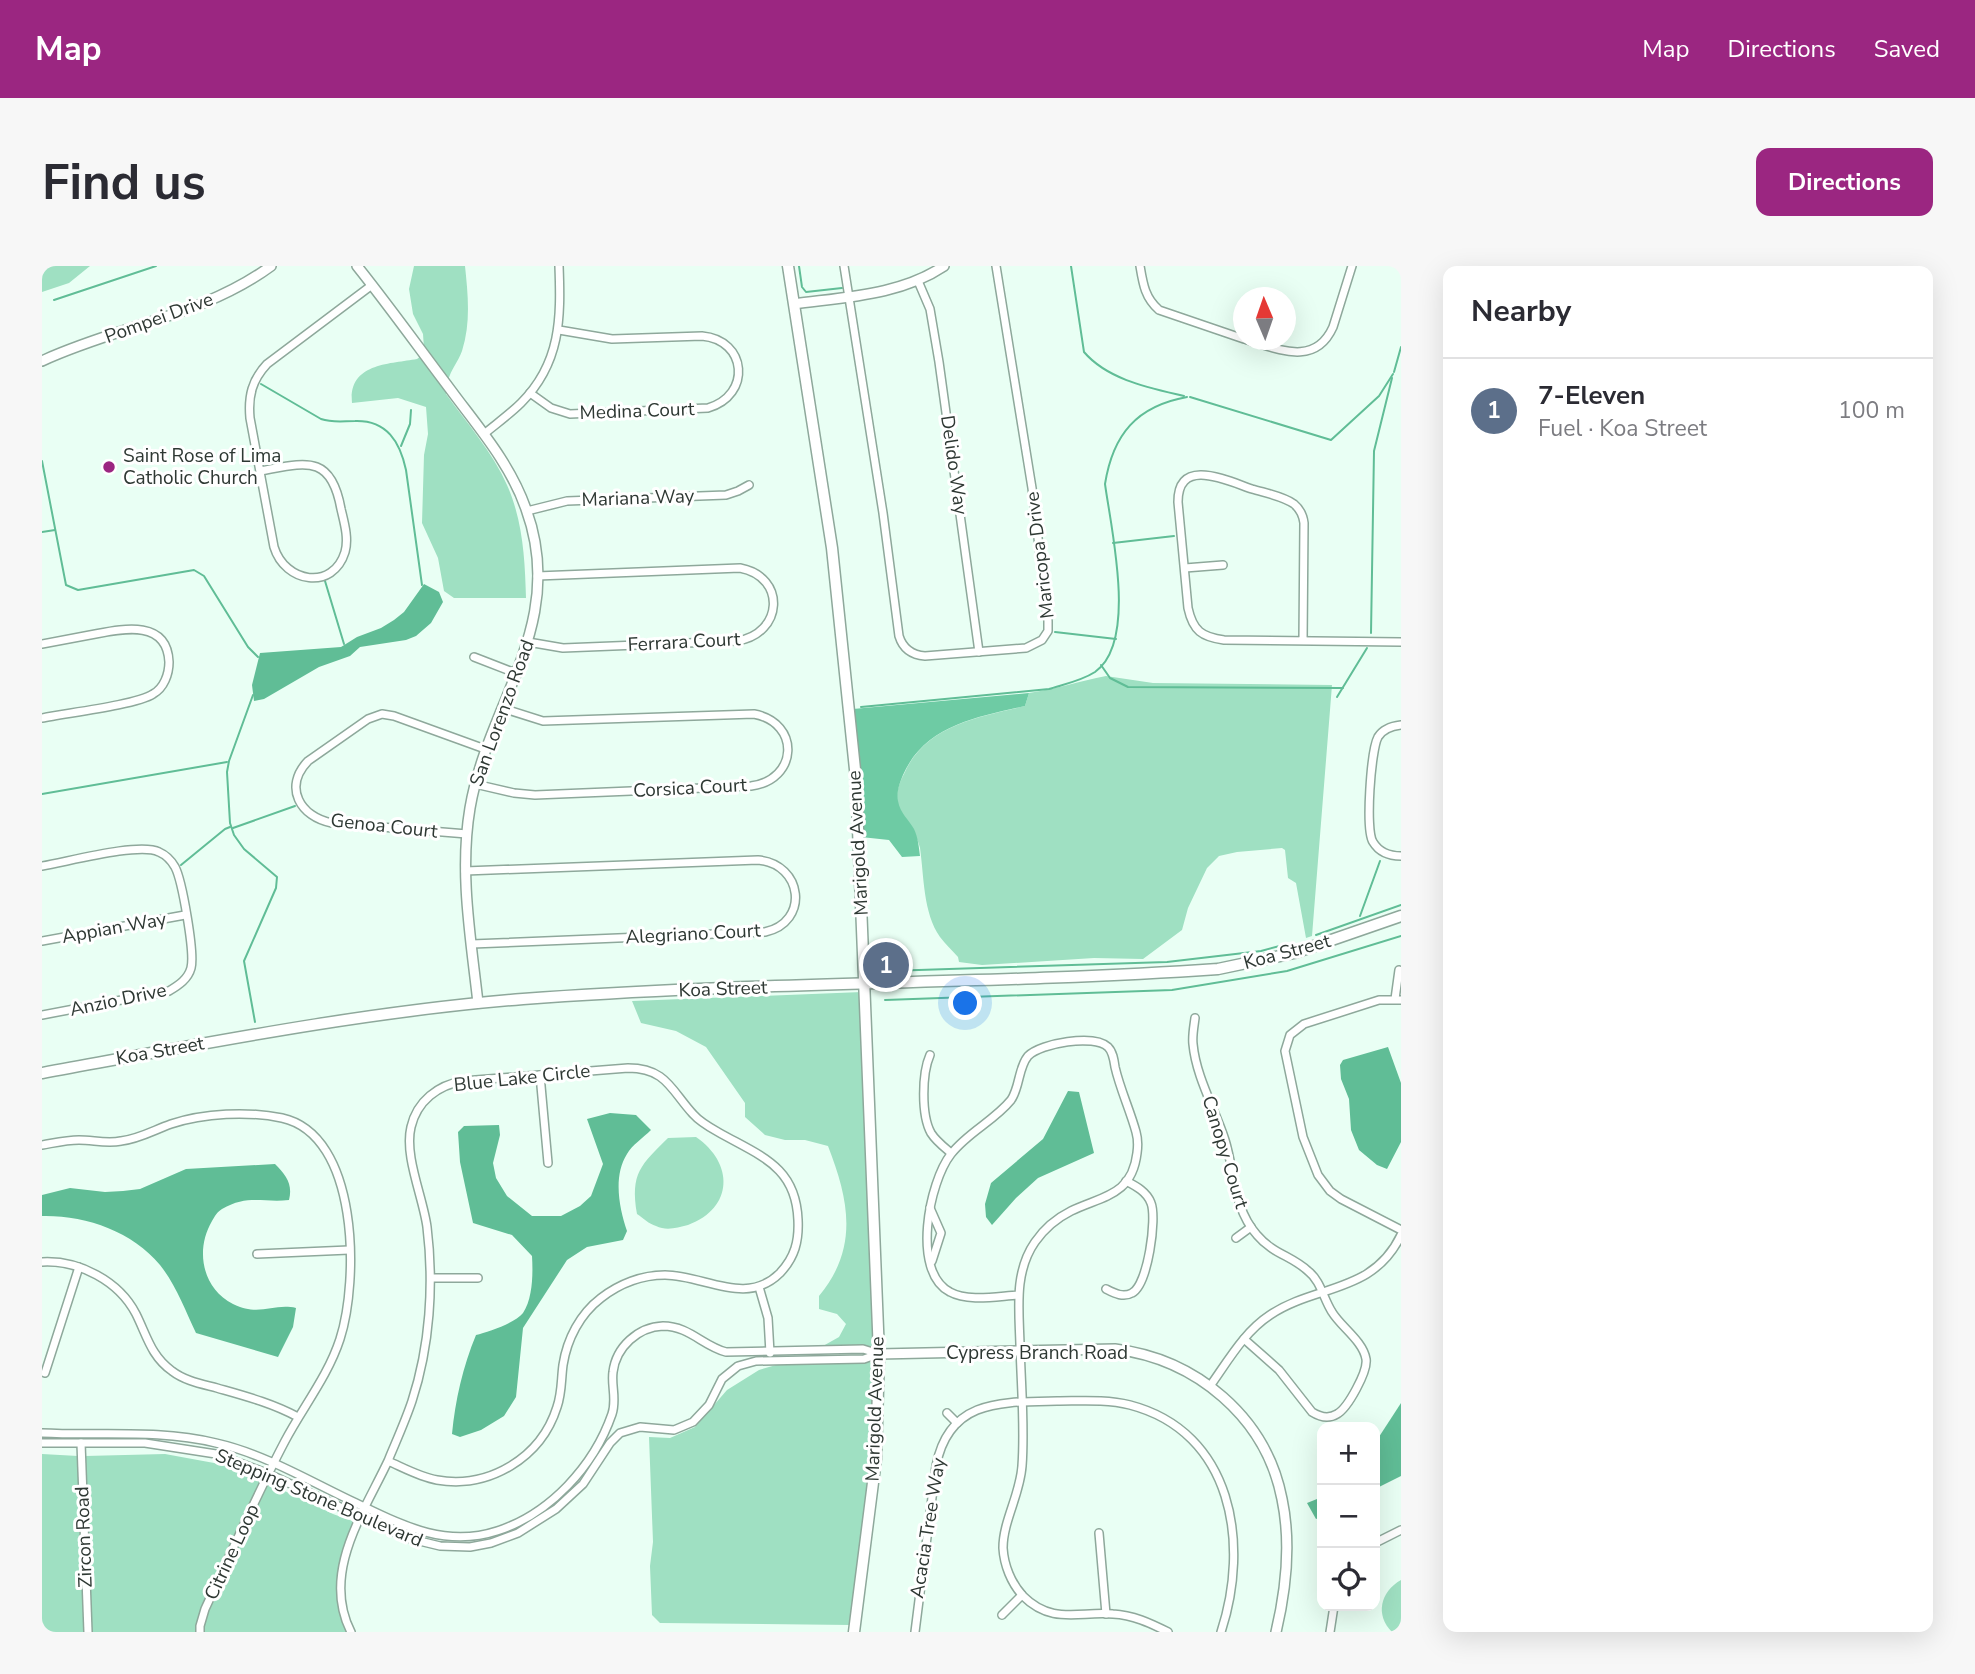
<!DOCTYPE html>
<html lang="en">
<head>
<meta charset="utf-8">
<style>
	body { margin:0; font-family:"Nunito Sans",sans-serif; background:#f7f7f7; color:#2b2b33 }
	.controls { position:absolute; right:21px; bottom:21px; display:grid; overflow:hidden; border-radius:14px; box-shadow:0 7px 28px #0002 }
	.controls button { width:63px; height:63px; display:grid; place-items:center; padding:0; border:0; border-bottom:2px solid #e1e1e2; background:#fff; color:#2b2b33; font:35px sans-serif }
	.compass { position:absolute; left:1191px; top:21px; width:63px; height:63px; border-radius:50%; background:#fff; box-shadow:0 7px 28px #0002; rotate:358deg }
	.you { position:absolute; left:924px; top:738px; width:24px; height:24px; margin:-18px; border:5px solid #fff; border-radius:50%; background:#1a73e8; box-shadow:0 0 0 10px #1a73e833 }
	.badge { display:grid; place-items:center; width:46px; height:46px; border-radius:50%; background:#9b2681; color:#fff; font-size:23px; font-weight:700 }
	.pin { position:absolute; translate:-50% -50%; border:4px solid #fff; box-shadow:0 2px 7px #0006 }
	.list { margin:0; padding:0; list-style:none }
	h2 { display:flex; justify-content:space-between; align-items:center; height:91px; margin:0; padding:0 28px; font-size:30px }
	h2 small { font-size:23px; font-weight:400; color:#7c7c81 }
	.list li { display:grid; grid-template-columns:46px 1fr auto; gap:21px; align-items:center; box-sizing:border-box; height:105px; padding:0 28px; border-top:2px solid #e1e1e2 }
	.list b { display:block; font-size:26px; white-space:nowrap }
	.list p { margin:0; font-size:23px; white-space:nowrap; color:#7c7c81 }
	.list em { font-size:23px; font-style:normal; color:#7c7c81 }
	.icon { flex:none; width:38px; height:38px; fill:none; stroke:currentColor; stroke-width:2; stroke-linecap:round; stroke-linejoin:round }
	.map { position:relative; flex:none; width:1359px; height:1366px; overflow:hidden; border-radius:14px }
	header { display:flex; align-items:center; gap:42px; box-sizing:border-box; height:98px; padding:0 35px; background:#9b2681; color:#fff }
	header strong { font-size:33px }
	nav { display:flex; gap:38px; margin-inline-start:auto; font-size:24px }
	.intro { display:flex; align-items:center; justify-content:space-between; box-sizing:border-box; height:168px; padding:0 42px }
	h1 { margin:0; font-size:49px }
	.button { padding:18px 32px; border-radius:14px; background:#9b2681; color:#fff; font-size:24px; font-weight:700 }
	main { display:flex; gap:42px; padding:0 42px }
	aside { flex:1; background:#fff; border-radius:14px; box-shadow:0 7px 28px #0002 }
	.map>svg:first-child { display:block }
	.green { fill:#9fe0c2 }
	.forest { fill:#6ecba4 }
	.water { fill:#60bd96 }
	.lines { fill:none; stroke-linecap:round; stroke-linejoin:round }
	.stream { stroke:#60bd96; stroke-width:2 }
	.minor-casing { stroke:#8ea89b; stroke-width:10 }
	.tertiary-casing { stroke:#8ea89b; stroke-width:12 }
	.secondary-casing { stroke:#8ea89b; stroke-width:13 }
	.minor { stroke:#fff; stroke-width:7 }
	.tertiary { stroke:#fff; stroke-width:9 }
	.secondary { stroke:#fff; stroke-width:10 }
	.poi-dot { fill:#9b2681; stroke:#fff; stroke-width:2.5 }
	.labels { text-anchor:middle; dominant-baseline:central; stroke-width:6; stroke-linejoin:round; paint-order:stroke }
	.street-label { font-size:19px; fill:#2e3833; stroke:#fff }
	.poi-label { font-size:19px; fill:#2e3833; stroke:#fff; text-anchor:start }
</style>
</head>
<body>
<header>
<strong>Map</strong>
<nav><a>Map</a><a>Directions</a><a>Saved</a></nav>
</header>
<div class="intro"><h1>Find us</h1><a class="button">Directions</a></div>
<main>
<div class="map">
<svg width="1359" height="1366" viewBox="0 0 1359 1366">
	<rect width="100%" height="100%" fill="#e9fff4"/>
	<!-- green -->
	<g class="green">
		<path d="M0 0H48L27 17 0 26Z"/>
		<path d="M372 0H423C426 29 429 57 420 85 416 96 409 103 406 115L382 83 381 68 371 48 367 23Z"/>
		<path d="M379 90 405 124 404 128C425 157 451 187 465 219 481 255 483 294 484 332H412L402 325 396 292 380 257 382 189 386 168 384 141 356 132 310 137C306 97 348 98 375 93Z"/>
		<path d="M1064 410 1111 417 1290 419 1270 670 1264 672 1254 617 1246 612 1243 584 1240 582 1195 586 1177 590 1165 602 1146 642 1140 664 1101 693 1052 692 940 699 917 696 916 691C910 684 903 678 898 671 881 647 882 610 878 582 874 563 857 551 855 534 854 526 858 515 862 508 883 459 937 451 983 440L987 427C1014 423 1038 415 1064 410Z"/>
		<path d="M820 726 833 1083 821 1079 781 1080 797 1071 804 1058 795 1048 777 1043V1030C817 982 807 934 786 880L763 874H743L723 869 703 851V837L664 781 634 765 599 757 590 735Z"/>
		<path d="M654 871C692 897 692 942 646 959 635 962 624 965 614 960 607 958 601 952 595 948 588 907 599 899 626 872Z"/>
		<path d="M834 1093 831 1192 810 1359 618 1357 610 1349 608 1300 611 1276 607 1171 628 1172 653 1161 685 1124 717 1104 734 1099 822 1096Z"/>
		<path d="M0 1188 36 1190 43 1366H0Z"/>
		<path d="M123 1188 183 1199 220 1215 160 1341 155 1366H49L43 1190Z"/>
		<path d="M226 1217 291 1248 313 1256C296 1292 286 1328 305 1366H161L166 1344Z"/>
		<path d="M1359 1314V1366H1350C1333 1349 1338 1326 1359 1314Z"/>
	</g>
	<!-- forest -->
	<path class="forest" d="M987 427 983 440C936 451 883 459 861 509 858 516 854 527 856 535 858 547 867 554 872 563 876 571 877 582 878 590L860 591 847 574 819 571 811 443Z"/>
	<!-- water -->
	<g class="water">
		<path d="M382 318 397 326 401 336 389 357 374 370 364 374 318 381 308 390 277 401 222 433 212 435 210 419 218 387 299 381 315 371 339 362 352 354 362 346Z"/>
		<path d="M1346 781 1359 817V876L1345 903 1335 899 1317 884 1309 864 1307 833 1299 813 1298 799 1301 794Z"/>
		<path d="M1026 825 1037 826 1052 887 996 912 974 932 950 959 944 951 943 938 949 917 1001 873Z"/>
		<path d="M568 847 594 849 609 864C601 872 590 879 585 888 571 910 577 942 585 965L581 974 545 981 525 994 481 1062 474 1131 462 1150 439 1164 418 1171 410 1168C413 1135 421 1100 434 1069 446 1066 473 1057 481 1047 491 1032 491 1007 490 990L470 969 431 957 418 896 416 866 422 860 457 859 458 869 451 897 454 912 465 930 490 950H519L538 940 549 930 561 898 545 853Z"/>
		<path d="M233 898C244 909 251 918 247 934 221 937 206 928 180 943 175 946 173 950 170 955 153 984 160 1022 191 1038 217 1051 231 1037 254 1042L251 1061 236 1091 154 1067C143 1044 134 1019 118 999 90 965 43 949 0 950V929L28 922 63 926 81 925 98 923 144 903Z"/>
		<path d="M1359 1137V1210L1333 1223V1177Z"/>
		<path d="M1280 1231V1251L1274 1253 1265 1237Z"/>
	</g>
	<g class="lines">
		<!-- stream -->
		<g class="stream">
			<path d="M757 0 760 21 764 26 800 22"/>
			<path d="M1029 0 1042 86C1066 114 1108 122 1142 130"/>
			<path d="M12 34 114 0"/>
			<path d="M1352 106 1359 81"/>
			<path d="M219 118 279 153C291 157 301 155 313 155 345 154 358 176 364 204L380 319"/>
			<path d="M1148 131 1289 174 1337 130 1351 108"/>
			<path d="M359 180 368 158 369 144"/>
			<path d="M0 195 24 319 36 324 152 304 162 310 206 381 216 391"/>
			<path d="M0 266 13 264"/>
			<path d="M1071 277 1132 270"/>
			<path d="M283 315 302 378"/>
			<path d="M1013 366 1074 373"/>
			<path d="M1329 367 1332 185 1350 112"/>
			<path d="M1059 399 1068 412 1086 421 1301 422"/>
			<path d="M211 429 187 495 185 506 188 557 192 569 202 583 235 611 234 622 202 695 213 756"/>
			<path d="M1295 431 1325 382"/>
			<path d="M819 441 1007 423C1023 418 1039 415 1053 406 1096 376 1069 263 1063 218 1071 168 1095 140 1145 131"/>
			<path d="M0 528 185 496"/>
			<path d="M191 562 253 540"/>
			<path d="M139 599 183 563 188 561"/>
			<path d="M1318 650 1338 595"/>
			<path d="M1274 669 1359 639"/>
			<path d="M846 705 1125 696 1219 685 1245 678"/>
			<path d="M843 734 1130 724 1245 705 1359 670"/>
		</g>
		<!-- minor casing -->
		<g class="minor-casing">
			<g id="minor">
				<path d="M802 0 841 247 857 370C861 383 870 389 883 390L984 382 1000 374 1006 365V355L990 222 954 0"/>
				<path d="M1098 0C1101 18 1103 32 1117 44L1202 73"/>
				<path d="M876 15 888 43 897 96 937 386"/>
				<path d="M1205 74C1236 83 1273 101 1291 61L1310 0"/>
				<path d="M488 127 509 142 528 148 666 142C710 129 705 74 660 70L570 73 517 64"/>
				<path d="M442 168C454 158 468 148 479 137 519 97 519 52 517 0"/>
				<path d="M218 205C263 197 289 187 299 243 302 256 307 272 303 286 291 325 243 317 232 281L208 152C206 130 210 114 225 98L330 19"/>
				<path d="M485 245 525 235 684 229 696 225 707 219"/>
				<path d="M1143 302 1181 299"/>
				<path d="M1261 375 1262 257C1261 249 1258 243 1252 238 1241 230 1223 227 1210 223 1186 215 1136 190 1136 236L1146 342C1151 365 1160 371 1182 374L1359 376"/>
				<path d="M486 376 521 382 695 375C741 368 745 311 698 302L495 310"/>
				<path d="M0 378C16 375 32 372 48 369 76 364 125 351 127 396 127 408 122 422 111 428 94 439 24 447 0 452"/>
				<path d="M432 391 476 408"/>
				<path d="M1359 459C1350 460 1341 463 1336 471 1329 484 1323 564 1331 576 1337 586 1348 590 1359 590"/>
				<path d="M433 518 472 527 493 529 709 520C756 514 759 457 712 448L501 455 460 442"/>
				<path d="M425 568 290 557C258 551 241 521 266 495L326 453 340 448 352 450 443 483"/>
				<path d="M0 600C25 596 97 576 117 586 124 589 129 594 133 601 140 614 153 687 149 702 146 713 137 719 127 725L0 749"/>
				<path d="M423 605 716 594C761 598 768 656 723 666L430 678"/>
				<path d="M0 675 143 649"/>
				<path d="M1353 733 1357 704"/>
				<path d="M1359 734H1337L1262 758 1248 769 1243 785 1261 871 1276 909 1288 925 1299 933 1359 964"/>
				<path d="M1153 752C1152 760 1150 770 1151 778 1154 811 1173 843 1183 874 1193 906 1191 942 1215 969 1231 988 1250 990 1266 1005 1279 1015 1281 1032 1290 1046 1299 1061 1321 1075 1324 1093 1326 1105 1306 1142 1295 1148 1287 1153 1278 1151 1270 1146L1237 1104 1202 1073"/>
				<path d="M888 789C880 807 879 849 889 867 894 875 902 881 909 887"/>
				<path d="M498 809 506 897"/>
				<path d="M0 879C12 877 24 874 37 874 51 874 65 878 79 875 97 873 112 864 129 858 162 847 206 845 240 852 317 869 317 1014 298 1073 286 1110 261 1141 243 1175 214 1230 189 1287 163 1343L158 1360V1366"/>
				<path d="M888 942 899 967 890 995"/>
				<path d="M1194 972 1209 961"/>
				<path d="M215 988 307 984"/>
				<path d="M0 996C37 994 77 1015 94 1048 105 1070 109 1090 130 1105 143 1115 160 1118 175 1122 203 1130 230 1137 256 1151"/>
				<path d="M389 1012H436"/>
				<path d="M717 1021 726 1052 728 1087"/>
				<path d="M1064 1023C1072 1027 1081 1032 1090 1027 1106 1019 1115 952 1109 937 1105 926 1094 920 1084 915"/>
				<path d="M977 1029C956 1030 926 1036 908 1026 869 1006 887 916 909 888 926 866 952 855 969 834 978 821 976 802 986 790 999 777 1052 768 1066 781 1071 786 1072 794 1073 801 1078 823 1088 844 1094 866 1096 873 1096 880 1095 887 1090 930 1060 930 1029 945 1015 952 1002 963 993 976 972 1006 977 1043 978 1078 979 1119 983 1160 980 1200 978 1229 961 1255 961 1282 962 1299 969 1317 981 1330 1010 1359 1037 1345 1071 1348 1091 1349 1108 1357 1126 1366"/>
				<path d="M3 1107 37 1001"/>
				<path d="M1168 1120C1186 1095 1202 1066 1228 1049 1274 1018 1331 1028 1359 969"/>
				<path d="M905 1147 915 1157"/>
				<path d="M0 1167C59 1170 116 1163 174 1177 223 1188 269 1216 314 1237 360 1259 403 1282 455 1265 508 1248 552 1200 570 1148 575 1133 569 1120 571 1106 574 1081 596 1061 621 1060 647 1060 661 1080 684 1086L821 1083 837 1088"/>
				<path d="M0 1177H103L174 1188 227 1208 365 1272 398 1280 428 1281 449 1277 476 1267 514 1243 541 1218 568 1177 578 1167 598 1161 632 1164 651 1156 667 1139 680 1113 696 1100 714 1095 822 1093 836 1088"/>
				<path d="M39 1177 46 1366"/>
				<path d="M1057 1267 1064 1348"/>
				<path d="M1333 1277 1359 1264"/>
				<path d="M960 1349 980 1329"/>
				<path d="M309 1366C279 1307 321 1248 346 1195L348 1190C356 1171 364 1153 370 1135 388 1080 392 1018 385 961 381 931 362 890 369 861 375 835 396 819 421 815L586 802C624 802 629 824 651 848 658 856 667 861 676 866 718 890 754 900 756 954 757 975 753 991 738 1007 704 1041 662 1009 623 1009 600 1009 577 1018 559 1032 538 1048 525 1073 521 1099 519 1114 520 1127 515 1141 499 1192 447 1223 395 1214 378 1211 362 1202 346 1195"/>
				<path d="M873 1366 894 1200C907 1133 959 1136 1015 1135 1039 1135 1064 1133 1088 1139 1191 1166 1208 1278 1179 1366"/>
				<path d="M1288 1366 1292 1340"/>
			</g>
		</g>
		<!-- tertiary casing -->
		<g class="tertiary-casing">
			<g id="tertiary">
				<path d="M315 0C347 40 377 82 408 123 436 161 468 197 484 243 526 358 446 436 428 542 417 607 429 673 436 737"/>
				<path d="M752 38C803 31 859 29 902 0"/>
				<path d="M0 95C75 60 161 50 229 0"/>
				<path d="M837 1088 1073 1083C1154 1093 1224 1151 1240 1233 1249 1276 1244 1324 1234 1366"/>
			</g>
		</g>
		<!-- secondary casing -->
		<g class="secondary-casing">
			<g id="secondary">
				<path d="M746 0 790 282 814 513 837 1088 834 1193 812 1366"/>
				<path d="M0 807C160 778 319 746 481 733 712 715 945 719 1176 703L1252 687 1359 650"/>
			</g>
		</g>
		<!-- minor -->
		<use href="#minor" class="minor"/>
		<!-- tertiary -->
		<use href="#tertiary" class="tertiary"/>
		<!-- secondary -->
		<use href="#secondary" class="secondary"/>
	</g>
	<!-- markers -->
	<circle class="poi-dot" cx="67" cy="201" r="7"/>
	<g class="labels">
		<!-- street labels -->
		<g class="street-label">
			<text transform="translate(117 52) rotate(-20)">Pompei Drive</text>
			<text transform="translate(595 145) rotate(-2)">Medina Court</text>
			<text transform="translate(912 199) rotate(82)">Delido Way</text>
			<text transform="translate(596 232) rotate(-2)">Mariana Way</text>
			<text transform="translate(998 289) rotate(-97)">Maricopa Drive</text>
			<text transform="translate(642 376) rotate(-3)">Ferrara Court</text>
			<text transform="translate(460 447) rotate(-70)">San Lorenzo Road</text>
			<text transform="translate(648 522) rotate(-3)">Corsica Court</text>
			<text transform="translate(342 560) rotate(6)">Genoa Court</text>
			<text transform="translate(816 577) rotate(-93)">Marigold Avenue</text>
			<text transform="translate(72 662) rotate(-10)">Appian Way</text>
			<text transform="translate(651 668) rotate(-3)">Alegriano Court</text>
			<text transform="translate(1245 686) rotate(-15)">Koa Street</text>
			<text transform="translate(681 723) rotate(-2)">Koa Street</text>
			<text transform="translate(76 734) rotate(-12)">Anzio Drive</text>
			<text transform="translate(118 785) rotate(-10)">Koa Street</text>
			<text transform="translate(480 812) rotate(-6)">Blue Lake Circle</text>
			<text transform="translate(1183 886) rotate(73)">Canopy Court</text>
			<text x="995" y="1087">Cypress Branch Road</text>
			<text transform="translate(833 1143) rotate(-88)">Marigold Avenue</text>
			<text transform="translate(277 1232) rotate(23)">Stepping Stone Boulevard</text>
			<text transform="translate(886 1262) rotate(-81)">Acacia Tree Way</text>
			<text transform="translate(42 1271) rotate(-92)">Zircon Road</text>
			<text transform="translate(190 1286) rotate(-65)">Citrine Loop</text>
		</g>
		<!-- poi labels -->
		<g class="poi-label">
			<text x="81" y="190">Saint Rose of Lima<tspan x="81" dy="22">Catholic Church</tspan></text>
		</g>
	</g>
</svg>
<div class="controls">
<button>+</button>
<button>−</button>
<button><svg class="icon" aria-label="locate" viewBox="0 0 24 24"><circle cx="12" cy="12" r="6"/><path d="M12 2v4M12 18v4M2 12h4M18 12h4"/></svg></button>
</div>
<svg class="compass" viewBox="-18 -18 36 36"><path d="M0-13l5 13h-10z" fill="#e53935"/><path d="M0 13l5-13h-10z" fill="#7c7c81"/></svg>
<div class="you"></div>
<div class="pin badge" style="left:844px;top:699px;background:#5c6f8a">1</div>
</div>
<aside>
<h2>Nearby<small></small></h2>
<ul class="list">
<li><span class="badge" style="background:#5c6f8a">1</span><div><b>7-Eleven</b><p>Fuel · Koa Street</p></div><em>100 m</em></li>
</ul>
</aside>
</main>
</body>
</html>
